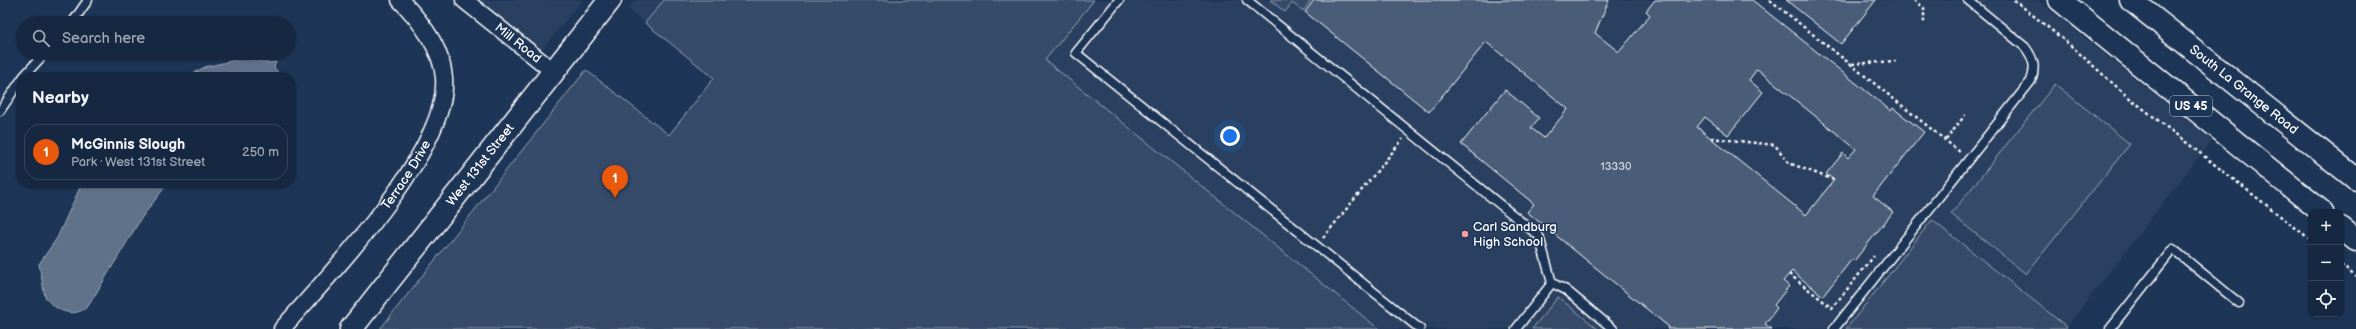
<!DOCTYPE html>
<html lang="en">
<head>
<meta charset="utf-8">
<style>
	body { margin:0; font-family:"Balsamiq Sans",sans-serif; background:#23344c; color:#f1f3f6 }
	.controls { position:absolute; right:12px; bottom:12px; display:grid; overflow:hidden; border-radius:8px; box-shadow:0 1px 3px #0004 }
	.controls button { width:36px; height:36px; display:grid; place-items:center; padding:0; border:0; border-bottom:1px solid #35445a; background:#162841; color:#f1f3f6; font:20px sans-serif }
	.you { position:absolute; left:1230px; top:136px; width:14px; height:14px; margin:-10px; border:3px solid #fff; border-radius:50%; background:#1a73e8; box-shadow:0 0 0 6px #1a73e833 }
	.badge { display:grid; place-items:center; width:26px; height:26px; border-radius:50%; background:#ea580c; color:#fff; font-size:13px; font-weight:700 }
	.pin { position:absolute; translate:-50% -33px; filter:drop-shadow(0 1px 2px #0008) }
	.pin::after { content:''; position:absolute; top:21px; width:14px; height:12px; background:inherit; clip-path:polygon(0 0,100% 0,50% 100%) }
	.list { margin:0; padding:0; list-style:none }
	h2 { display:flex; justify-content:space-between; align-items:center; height:52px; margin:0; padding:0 16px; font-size:17px }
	h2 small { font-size:13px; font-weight:400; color:#9ea6b1 }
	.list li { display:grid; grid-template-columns:26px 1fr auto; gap:12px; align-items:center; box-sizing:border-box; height:56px; margin:0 8px 8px; padding:0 8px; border:1px solid #35445a; border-radius:16px }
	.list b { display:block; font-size:15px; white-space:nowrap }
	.list p { margin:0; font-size:13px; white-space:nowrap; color:#9ea6b1 }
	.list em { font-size:13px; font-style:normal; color:#9ea6b1 }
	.icon { flex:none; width:22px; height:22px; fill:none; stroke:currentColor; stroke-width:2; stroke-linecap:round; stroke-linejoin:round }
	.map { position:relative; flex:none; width:2356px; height:329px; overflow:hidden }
	.search { position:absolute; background:#162841; box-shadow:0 1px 3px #0004; left:16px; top:16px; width:280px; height:44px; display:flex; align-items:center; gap:10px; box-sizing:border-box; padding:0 14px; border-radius:22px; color:#9ea6b1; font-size:15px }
	.panel { position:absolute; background:#162841; box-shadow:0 1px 3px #0004; left:16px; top:72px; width:280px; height:116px; border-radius:16px }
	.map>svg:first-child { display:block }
	.built { fill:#2a4161 }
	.green { fill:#364b69; stroke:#9aa5b4 }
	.water { fill:#617289; stroke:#a0aab8 }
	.building { fill:#4a5d79; stroke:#fff; fill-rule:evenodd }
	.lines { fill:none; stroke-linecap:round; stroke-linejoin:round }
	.lane-casing { stroke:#fff; stroke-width:11 }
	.street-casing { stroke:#fff; stroke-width:19 }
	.secondary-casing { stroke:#fff; stroke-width:25 }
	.highway-casing { stroke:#fff; stroke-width:25 }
	.path { stroke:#fff; stroke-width:2.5; stroke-dasharray:3 3; stroke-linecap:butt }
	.lane { stroke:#1d3557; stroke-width:8 }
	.street { stroke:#1d3557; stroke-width:16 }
	.secondary { stroke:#1d3557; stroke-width:22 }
	.highway { stroke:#1d3557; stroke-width:22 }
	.poi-dot { fill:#ff9aa2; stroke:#1d3557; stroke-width:1.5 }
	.labels { text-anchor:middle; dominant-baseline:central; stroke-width:3; stroke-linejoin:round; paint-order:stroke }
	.number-label { font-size:11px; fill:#d2d6de }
	.shield { fill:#1d3557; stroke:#bbc2cd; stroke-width:1 }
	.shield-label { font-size:12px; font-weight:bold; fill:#fff }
	.street-label { font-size:13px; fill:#fff; stroke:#1d3557 }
	.poi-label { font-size:13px; fill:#fff; stroke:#1d3557; text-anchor:start }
</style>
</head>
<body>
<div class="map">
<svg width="2356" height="329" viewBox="0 0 2356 329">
	<rect width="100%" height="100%" fill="#1d3557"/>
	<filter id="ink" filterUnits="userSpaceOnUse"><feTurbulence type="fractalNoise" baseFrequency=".025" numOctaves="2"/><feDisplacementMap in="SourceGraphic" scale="8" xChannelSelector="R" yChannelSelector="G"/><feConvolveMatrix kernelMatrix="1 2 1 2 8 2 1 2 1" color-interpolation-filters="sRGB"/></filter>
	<g filter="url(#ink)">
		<!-- built -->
		<g class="built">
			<path d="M474 0H582L540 52Z"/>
			<path d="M635 0H2037L2212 140 2065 329H910L668 135 714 78 628 9Z"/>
		</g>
		<!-- green -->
		<g class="green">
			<path d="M664 0H1094L1045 60 1379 329H380L586 70 669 135 714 78 645 23Z"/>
			<path d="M1270 0H1311L1303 11 1292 3 1285 12Z"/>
			<path d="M2055 84 2130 144 2026 274 1951 214Z"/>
			<path d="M1932 220 2067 327 2065 329H1846Z"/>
			<path d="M1558 297 1598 329H1532Z"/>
		</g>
		<!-- water -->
		<g class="water">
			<path d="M244 58 268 63 276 62 274 67 281 77H186L205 67Z"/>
			<path d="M82 183H168L142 217 89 305C76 319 56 312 45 297L39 264 57 238Z"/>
		</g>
		<!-- building -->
		<g class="building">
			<path d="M1314 0H1609L1595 33 1619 52 1650 15 1646 11 1655 0H1752L1891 111 1893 108 1924 132 1873 196 1893 212 1854 261 1852 259 1823 296 1792 271 1783 281 1789 286 1774 305 1777 308 1765 324 1772 329H1667L1669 327 1527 212 1534 204 1461 144 1505 90 1539 118 1531 128 1544 138 1568 109 1486 42 1429 112 1305 12ZM1757 69 1856 149 1848 158 1843 153 1826 174 1834 180 1806 215 1697 127 1705 117 1728 135 1763 92 1749 80Z"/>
			<path d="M1786 0H1876L1841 44Z"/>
		</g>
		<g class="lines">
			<!-- lane casing -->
			<g class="lane-casing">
				<g id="lane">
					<path d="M1119 0 1076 53 1420 329"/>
					<path d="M1247 0 1539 236 1552 283 1566 290 1613 329"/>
					<path d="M72 23 88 0"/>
					<path d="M23 77 45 53"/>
					<path d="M0 111 21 80"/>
					<path d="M1516 329 1552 283"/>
					<path d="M1834 329 2031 81C2036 67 2034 59 2025 47L1968 0"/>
					<path d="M2110 329 2173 249 2239 303"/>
				</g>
			</g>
			<!-- street casing -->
			<g class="street-casing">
				<g id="street">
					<path id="s1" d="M464 0 553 71"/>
					<path id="s2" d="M282 329C328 276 450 150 444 78 442 49 420 20 400 0"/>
				</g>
			</g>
			<!-- secondary casing -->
			<g class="secondary-casing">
				<g id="secondary">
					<path id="s3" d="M351 329 610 0"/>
				</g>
			</g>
			<!-- highway casing -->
			<g class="highway-casing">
				<g id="highway">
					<path d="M2060 0 2322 212"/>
					<path id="s4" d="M2131 0 2356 179"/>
					<path d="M2341 228 2356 240"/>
				</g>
			</g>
			<!-- path -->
			<g class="path">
				<path d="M1770 0 1960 152"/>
				<path d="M1914 0 1924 8V24"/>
				<path d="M2014 0 2070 45 2127 96 2311 240"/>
				<path d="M1852 64 1896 61"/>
				<path d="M1711 138 1775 145 1789 163 1834 180"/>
				<path d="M1946 140 1965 115"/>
				<path d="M1323 238 1403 139"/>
				<path d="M2341 265 2356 277"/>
				<path d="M1789 274 1832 308 1874 256"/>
			</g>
			<!-- lane -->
			<use href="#lane" class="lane"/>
			<!-- street -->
			<use href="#street" class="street"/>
			<!-- secondary -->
			<use href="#secondary" class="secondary"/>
			<!-- highway -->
			<use href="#highway" class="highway"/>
		</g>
	</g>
	<!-- markers -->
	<circle class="poi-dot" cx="1465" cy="234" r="4"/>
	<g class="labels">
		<!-- number labels -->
		<g class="number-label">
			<text x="1616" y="166">13330</text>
		</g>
		<!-- shield labels -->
		<rect class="shield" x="2170" y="96" width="42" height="20" rx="3"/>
		<g class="shield-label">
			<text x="2191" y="106">US 45</text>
		</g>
		<!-- street labels -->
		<g class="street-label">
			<text stroke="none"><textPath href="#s1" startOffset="69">Mill Road</textPath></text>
			<text stroke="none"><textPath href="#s4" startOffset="144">South La Grange Road</textPath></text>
			<text stroke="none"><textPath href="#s3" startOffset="209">West 131st Street</textPath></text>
			<text stroke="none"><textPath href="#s2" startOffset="198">Terrace Drive</textPath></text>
		</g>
		<!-- poi labels -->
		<g class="poi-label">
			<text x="1473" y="227">Carl Sandburg<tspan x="1473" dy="15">High School</tspan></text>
		</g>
	</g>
</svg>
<div class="controls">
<button>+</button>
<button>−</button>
<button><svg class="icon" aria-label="locate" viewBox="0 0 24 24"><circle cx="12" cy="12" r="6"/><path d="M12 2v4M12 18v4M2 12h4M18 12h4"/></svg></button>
</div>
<div class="you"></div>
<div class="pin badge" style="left:615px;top:198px">1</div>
<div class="search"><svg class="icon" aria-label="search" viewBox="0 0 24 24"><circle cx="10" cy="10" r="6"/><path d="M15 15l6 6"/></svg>Search here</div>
<section class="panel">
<h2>Nearby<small></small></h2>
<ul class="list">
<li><span class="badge">1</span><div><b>McGinnis Slough</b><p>Park · West 131st Street</p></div><em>250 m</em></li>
</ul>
</section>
</div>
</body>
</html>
